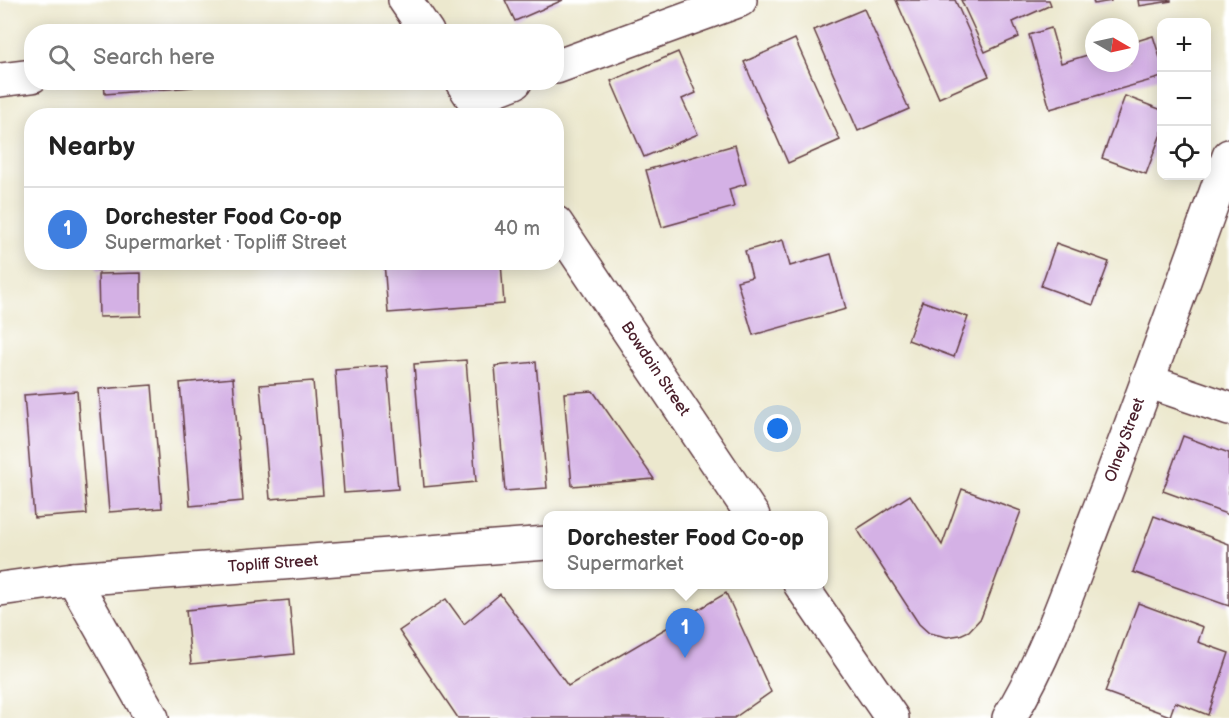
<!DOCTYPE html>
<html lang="en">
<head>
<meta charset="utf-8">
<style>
	body { margin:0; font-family:"Balsamiq Sans",sans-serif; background:#f6f6f6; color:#222 }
	.controls { position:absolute; right:18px; top:18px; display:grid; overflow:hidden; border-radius:12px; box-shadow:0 3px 15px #0003 }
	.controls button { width:54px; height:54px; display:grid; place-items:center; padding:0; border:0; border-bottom:2px solid #e0e0e0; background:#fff; color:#222; font:30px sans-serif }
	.compass { position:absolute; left:1085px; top:18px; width:54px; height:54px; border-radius:50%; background:#fff; box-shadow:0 3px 15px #0003; rotate:99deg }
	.you { position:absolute; left:778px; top:429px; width:21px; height:21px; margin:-15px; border:4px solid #fff; border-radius:50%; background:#1a73e8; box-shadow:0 0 0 9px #1a73e833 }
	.badge { display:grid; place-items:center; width:39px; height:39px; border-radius:50%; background:#b5179e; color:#fff; font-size:20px; font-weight:700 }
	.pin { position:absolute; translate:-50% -50px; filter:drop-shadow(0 2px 3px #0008) }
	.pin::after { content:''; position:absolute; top:32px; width:21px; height:18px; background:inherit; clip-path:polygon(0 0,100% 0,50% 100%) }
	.popup { position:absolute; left:543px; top:511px; width:285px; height:78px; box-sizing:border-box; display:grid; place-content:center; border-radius:12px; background:#fff; filter:drop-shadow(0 2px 4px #0005); font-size:20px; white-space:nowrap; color:#767676 }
	.popup b { font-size:22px; color:#222 }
	.popup::after { content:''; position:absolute; left:50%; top:100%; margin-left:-12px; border:12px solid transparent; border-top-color:#fff }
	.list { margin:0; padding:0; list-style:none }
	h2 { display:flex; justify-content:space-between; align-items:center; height:78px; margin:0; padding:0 24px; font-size:26px }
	h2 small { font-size:20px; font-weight:400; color:#767676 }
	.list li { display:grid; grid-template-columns:39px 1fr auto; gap:18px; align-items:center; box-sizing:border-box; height:84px; padding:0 24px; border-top:2px solid #e0e0e0 }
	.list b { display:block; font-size:22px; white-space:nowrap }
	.list p { margin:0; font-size:20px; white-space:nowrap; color:#767676 }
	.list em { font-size:20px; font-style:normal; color:#767676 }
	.icon { flex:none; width:33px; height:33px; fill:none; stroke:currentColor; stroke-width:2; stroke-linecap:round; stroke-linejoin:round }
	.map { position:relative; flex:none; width:1229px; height:718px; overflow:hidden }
	.search { position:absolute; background:#fff; box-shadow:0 3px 15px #0003; left:24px; top:24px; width:540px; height:66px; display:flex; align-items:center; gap:15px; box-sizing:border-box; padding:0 21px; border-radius:24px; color:#767676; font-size:22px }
	.panel { position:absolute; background:#fff; box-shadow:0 3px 15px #0003; left:24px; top:108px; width:540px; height:162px; border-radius:24px }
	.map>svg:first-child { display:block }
	.building { fill:#d4b1e5 }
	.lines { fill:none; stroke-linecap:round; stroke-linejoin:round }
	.street-casing { stroke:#623d43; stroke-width:36 }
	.secondary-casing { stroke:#623d43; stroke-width:36 }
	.street { stroke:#fff; stroke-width:33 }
	.secondary { stroke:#fff; stroke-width:33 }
	.labels { text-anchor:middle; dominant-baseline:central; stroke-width:4.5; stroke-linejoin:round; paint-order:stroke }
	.street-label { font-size:16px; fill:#4a1f2b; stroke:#fff }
</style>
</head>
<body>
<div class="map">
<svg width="1229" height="718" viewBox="0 0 1229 718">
	<rect width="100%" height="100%" fill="#fff"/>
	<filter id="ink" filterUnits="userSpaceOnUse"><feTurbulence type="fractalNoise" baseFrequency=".0167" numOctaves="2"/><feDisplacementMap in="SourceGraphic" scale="12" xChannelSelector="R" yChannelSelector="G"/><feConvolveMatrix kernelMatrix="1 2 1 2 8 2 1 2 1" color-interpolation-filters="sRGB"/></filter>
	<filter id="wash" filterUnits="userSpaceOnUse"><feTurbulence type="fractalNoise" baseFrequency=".008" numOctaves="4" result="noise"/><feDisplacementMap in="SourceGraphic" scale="24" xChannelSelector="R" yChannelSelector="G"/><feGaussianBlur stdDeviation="1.35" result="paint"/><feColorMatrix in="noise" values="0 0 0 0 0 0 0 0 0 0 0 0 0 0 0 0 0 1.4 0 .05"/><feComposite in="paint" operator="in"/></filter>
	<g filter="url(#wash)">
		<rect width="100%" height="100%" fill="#ece8ce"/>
		<g id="blocks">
			<!-- building -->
			<g class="building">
				<path d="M505 0H563L515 21Z"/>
				<path d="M896 0H955L989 76 939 98Z"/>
				<path d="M961 0H1049L1051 5 1013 22 1019 37 985 52Z"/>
				<path d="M1093 0H1111V1L1094 4Z"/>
				<path d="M1138 0H1171V1L1139 6Z"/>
				<path d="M864 9 909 109 858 131 814 30Z"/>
				<path d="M1051 28 1061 63 1094 53V63H1130V43L1153 36 1162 64V77L1050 109 1029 35Z"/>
				<path d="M795 39 840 140 788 163 744 62Z"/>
				<path d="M678 52 696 93 682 99 698 134 644 157 611 81Z"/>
				<path d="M104 82H193V87L105 94Z"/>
				<path d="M1125 96 1162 110V131L1146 174 1102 158Z"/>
				<path d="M735 145 746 184 729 189 734 207 662 227 646 170Z"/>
				<path d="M783 240 790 266 831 254 846 309 753 335 737 281 752 277 745 251Z"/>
				<path d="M1056 243 1109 262 1093 305 1041 286Z"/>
				<path d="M96 262H173V264L97 270Z"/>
				<path d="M384 262H501L504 304 388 313Z"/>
				<path d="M141 273V316L99 317 98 274Z"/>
				<path d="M922 301 968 317 954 357 908 340Z"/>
				<path d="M466 360 476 482 424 487 414 364Z"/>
				<path d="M536 362 547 488 505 491 495 366Z"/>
				<path d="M387 366 398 489 344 493 335 370Z"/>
				<path d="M233 378 243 501 190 506 180 383Z"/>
				<path d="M313 381 323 495 270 499 260 385Z"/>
				<path d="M152 385 162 508 109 512 99 389Z"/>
				<path d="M77 391 87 514 34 518 24 395Z"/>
				<path d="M593 391 654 479 572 486 564 393Z"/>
				<path d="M1183 436 1229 453V515L1163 491Z"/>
				<path d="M962 489 1021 511 981 618 969 631 960 635 947 637 929 633 919 624 857 529 910 495 942 545Z"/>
				<path d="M1154 516 1229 544V606L1133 572Z"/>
				<path d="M726 593 771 692 734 718H458L399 631 446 599 464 624 500 594 568 686Z"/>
				<path d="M289 600 294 654 191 664 186 610Z"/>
				<path d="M1138 603 1203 627 1198 642 1229 653 1208 715 1175 702 1170 716 1105 692Z"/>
			</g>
		</g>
	</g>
	<g filter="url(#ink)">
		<use href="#blocks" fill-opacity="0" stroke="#623d43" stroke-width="1.5"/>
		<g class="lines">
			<!-- street casing -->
			<g class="street-casing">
				<g id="street">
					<path d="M556 67 740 0"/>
					<path d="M0 80 32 76"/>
					<path d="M473 98 515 82"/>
					<path d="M1147 381 1229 409"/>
					<path d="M73 579 152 718"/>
					<path d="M0 589 73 579 547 543"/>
				</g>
			</g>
			<!-- secondary casing -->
			<g class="secondary-casing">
				<g id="secondary">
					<path d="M405 0 427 32"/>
					<path d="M462 82 484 116"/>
					<path d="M556 223 753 516"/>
					<path d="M800 584 892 718"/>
					<path d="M1009 718C1046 657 1069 589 1094 523 1141 402 1185 279 1229 156"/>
				</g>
			</g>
			<!-- street -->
			<use href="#street" class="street"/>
			<!-- secondary -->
			<use href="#secondary" class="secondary"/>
		</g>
	</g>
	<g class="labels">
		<!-- street labels -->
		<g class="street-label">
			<text transform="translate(655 369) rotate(56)">Bowdoin Street</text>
			<text transform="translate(1125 440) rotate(-70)">Olney Street</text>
			<text transform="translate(273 564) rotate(-4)">Topliff Street</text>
		</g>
	</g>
</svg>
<div class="controls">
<button>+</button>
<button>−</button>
<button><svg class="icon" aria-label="locate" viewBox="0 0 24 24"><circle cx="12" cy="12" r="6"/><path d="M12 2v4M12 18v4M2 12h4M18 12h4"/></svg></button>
</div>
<svg class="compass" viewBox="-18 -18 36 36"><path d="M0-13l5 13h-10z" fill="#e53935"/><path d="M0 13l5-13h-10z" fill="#767676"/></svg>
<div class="you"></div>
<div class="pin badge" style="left:685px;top:658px;background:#3f7fe0">1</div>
<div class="popup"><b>Dorchester Food Co-op</b>Supermarket</div>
<div class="search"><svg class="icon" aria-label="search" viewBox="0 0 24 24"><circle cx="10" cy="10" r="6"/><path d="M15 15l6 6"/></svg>Search here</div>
<section class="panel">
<h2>Nearby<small></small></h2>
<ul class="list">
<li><span class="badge" style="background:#3f7fe0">1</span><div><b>Dorchester Food Co-op</b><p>Supermarket · Topliff Street</p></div><em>40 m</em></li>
</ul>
</section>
</div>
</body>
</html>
